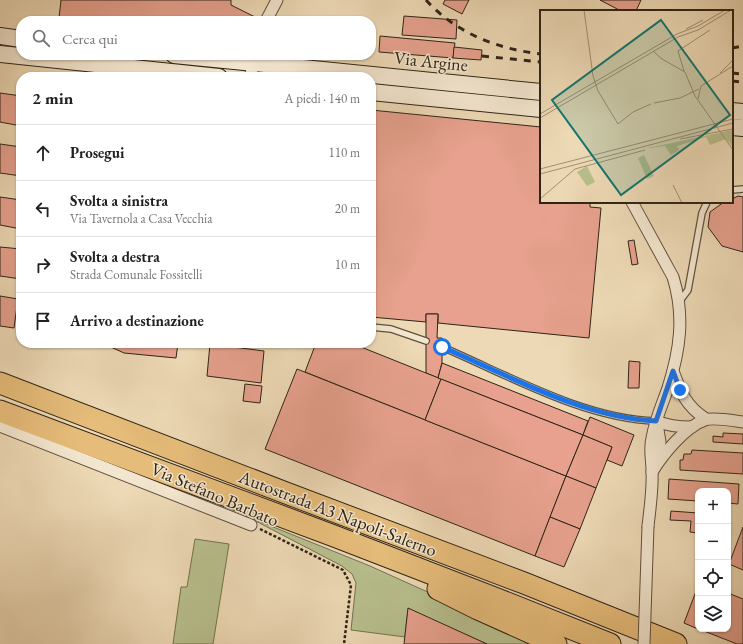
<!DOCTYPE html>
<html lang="it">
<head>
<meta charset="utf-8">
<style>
	body { margin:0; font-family:"EB Garamond",serif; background:#f6f6f6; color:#202124 }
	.controls { position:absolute; right:12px; bottom:12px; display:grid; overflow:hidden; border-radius:8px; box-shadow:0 1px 3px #0004 }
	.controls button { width:36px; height:36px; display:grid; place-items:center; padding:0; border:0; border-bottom:1px solid #e0e0e0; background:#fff; color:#202124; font:20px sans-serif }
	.stop { position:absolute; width:12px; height:12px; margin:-9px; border:3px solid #1a73e8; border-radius:50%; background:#fff }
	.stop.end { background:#1a73e8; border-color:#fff; box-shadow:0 1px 4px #0008 }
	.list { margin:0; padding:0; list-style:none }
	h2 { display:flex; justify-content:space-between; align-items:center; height:52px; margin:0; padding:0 16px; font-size:17px }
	h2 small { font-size:13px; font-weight:400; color:#757577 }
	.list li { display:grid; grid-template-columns:26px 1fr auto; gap:12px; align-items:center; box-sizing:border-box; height:56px; padding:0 16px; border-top:1px solid #e0e0e0 }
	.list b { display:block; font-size:15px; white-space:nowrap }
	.list p { margin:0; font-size:13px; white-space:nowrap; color:#757577 }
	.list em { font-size:13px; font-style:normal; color:#757577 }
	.icon { flex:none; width:22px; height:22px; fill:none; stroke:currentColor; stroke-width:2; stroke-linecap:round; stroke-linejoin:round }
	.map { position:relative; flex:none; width:743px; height:644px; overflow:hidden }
	.search { position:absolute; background:#fff; box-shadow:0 1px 3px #0004; left:16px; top:16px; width:360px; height:44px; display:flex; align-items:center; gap:10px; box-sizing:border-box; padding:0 14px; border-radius:16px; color:#757577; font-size:15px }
	.panel { position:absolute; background:#fff; box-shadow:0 1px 3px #0004; left:16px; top:72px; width:360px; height:276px; border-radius:16px }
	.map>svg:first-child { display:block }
	.green { fill:#b8bf8d; stroke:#737252 }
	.building { fill:#e7a18e; stroke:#2e2416 }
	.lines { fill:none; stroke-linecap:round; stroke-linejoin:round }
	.lane-casing { stroke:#5e513e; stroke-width:8 }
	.street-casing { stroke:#5e513e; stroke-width:13 }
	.secondary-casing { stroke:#2e2416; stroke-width:18 }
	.highway-casing { stroke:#2e2416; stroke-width:23 }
	.path { stroke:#2e2416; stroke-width:2.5; stroke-dasharray:3 2; stroke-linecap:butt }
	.lane { stroke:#f3e6cf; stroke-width:5.5 }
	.street { stroke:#f3e6cf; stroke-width:11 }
	.secondary { stroke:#f3e6cf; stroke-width:16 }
	.highway { stroke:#e6bc7a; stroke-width:21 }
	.rail { stroke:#2e2416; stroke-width:3; stroke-dasharray:7 7; stroke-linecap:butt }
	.street-bridge-casing { stroke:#5e513e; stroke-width:13; stroke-linecap:butt }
	.street-bridge { stroke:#f3e6cf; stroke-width:11 }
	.route { stroke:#1a73e8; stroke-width:5 }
	.labels { text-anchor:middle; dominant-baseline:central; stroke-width:3; stroke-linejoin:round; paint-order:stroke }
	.street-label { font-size:18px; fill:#2e2416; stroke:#f3e6cf }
	.inset-road { fill:none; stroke:#a19175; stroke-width:1 }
	.view { fill:#0f766e; fill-opacity:0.15; stroke:#0f766e; stroke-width:2 }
	.inset-edge { fill:none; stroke:#2e2416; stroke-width:2 }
</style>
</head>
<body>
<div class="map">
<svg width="743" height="644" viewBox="0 0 743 644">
	<rect width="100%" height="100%" fill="#edd9b5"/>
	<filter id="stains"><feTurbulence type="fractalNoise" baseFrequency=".005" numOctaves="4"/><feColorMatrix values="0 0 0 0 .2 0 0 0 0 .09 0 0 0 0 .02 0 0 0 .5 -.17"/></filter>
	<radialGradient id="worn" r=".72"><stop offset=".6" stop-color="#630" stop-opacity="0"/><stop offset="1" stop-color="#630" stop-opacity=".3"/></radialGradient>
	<!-- green -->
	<g class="green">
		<path d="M246 516 370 566 543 644H487L408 609 405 637 351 630 356 583 352 574 342 566Z"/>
		<path d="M195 539 229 544 213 644H173L181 587H187Z"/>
	</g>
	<!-- building -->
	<g class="building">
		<path d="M61 0H231V5L255 17 253 21H61L59 18Z"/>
		<path d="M445 0H469L462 14 443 4Z"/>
		<path d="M600 0H641L636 11H621Z"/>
		<path d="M404 16 457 20 456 39 402 35Z"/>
		<path d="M380 36 455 43 453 58 379 52Z"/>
		<path d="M454 47 482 50 481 60 453 58Z"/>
		<path d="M0 93 21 96V126L0 122Z"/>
		<path d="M371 110 541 127V202H590V207L601 208 589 338 438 323V314H426V322L371 317Z"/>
		<path d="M0 144 21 147V176L0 173Z"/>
		<path d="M738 196 743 197V252L722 246 708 227 710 212 724 202H732V199Z"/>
		<path d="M0 197 21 200V229L0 225Z"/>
		<path d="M634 240 638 264 632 265 628 241Z"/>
		<path d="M0 247 21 249V279L0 276Z"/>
		<path d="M0 296 18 299 14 328 0 326Z"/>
		<path d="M426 314H438L437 338H442V363L438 378 426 373Z"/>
		<path d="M102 343H178L176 358 124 353Z"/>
		<path d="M316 343H351L441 379 425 420 305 372Z"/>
		<path d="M210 344 264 351 261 383 207 376Z"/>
		<path d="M629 361 640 362 639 388H628Z"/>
		<path d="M442 363 588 421 583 435 438 378Z"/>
		<path d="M297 369 566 476 535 556 265 449Z"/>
		<path d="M441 379 583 435 566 476 425 420Z"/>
		<path d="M245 384 262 386 260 403 243 401Z"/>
		<path d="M590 417 634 435 622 466 607 460 612 447 583 435Z"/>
		<path d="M723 433 743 434V444L713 442V436L723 437Z"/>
		<path d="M583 435 612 447 596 488 566 476Z"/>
		<path d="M692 450 743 453V474L680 470V460H683L684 454H691Z"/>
		<path d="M566 476 596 488 580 529 550 517Z"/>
		<path d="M669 479 739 484 738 504 728 503V491H698V501L668 499Z"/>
		<path d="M671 511 698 513V533L690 532 691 521 670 520Z"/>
		<path d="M550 517 580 529 564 567 535 556Z"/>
		<path d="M743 527V570L729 564Z"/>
		<path d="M698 586V629L684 623Z"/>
		<path d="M728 593 743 599V644H737L699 629H728Z"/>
		<path d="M408 608 487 644H404Z"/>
	</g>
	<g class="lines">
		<!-- lane casing -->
		<g class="lane-casing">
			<g id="lane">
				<path d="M732 190 743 189"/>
				<path d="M679 302 688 290 702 213 707 202"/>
				<path d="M371 327 391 329 426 341"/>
				<path d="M442 347C508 375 584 419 656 421"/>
			</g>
		</g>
		<!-- street casing -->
		<g class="street-casing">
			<g id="street">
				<path d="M266 21 277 0"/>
				<path d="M250 77 256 55"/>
				<path d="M632 202 673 277C685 316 680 350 668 388 662 405 655 420 652 438 649 449 652 460 652 471 653 489 650 508 648 526"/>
				<path d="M673 371C681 393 686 406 706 419"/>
				<path d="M656 421C668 426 679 427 692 427"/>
				<path d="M657 423 660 442 658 461"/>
				<path d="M0 426 251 525"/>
				<path d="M652 472C663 454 686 426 705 420 712 417 735 421 743 422"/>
			</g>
		</g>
		<!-- secondary casing -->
		<g class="secondary-casing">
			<g id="secondary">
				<path d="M0 36 21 39"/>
				<path d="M0 54 219 77"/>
				<path d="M174 55 541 92"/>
				<path d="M371 92 541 109"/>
				<path d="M732 111 743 112"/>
				<path d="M732 127 743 128"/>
			</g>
		</g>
		<!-- highway casing -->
		<g class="highway-casing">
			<g id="highway">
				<path d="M0 383 286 493 524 583 676 644"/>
				<path d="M0 411 334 536 497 599 610 644"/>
				<path d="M438 589 478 609 556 644"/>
			</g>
		</g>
		<!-- path -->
		<path class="path" d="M260 529 343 570 351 585 344 644"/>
		<!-- lane -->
		<use href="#lane" class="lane"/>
		<!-- street -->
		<use href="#street" class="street"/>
		<!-- secondary -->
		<use href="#secondary" class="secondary"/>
		<!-- highway -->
		<use href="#highway" class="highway"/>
		<!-- rail -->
		<g class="rail">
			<path d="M426 0C456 33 497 49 541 54"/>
			<path d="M732 48 743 46"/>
			<path d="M482 56 541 62"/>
			<path d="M732 73 743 74"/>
			<path d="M732 81 743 82"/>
		</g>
		<!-- street-bridge casing -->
		<g class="street-bridge-casing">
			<path id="street-bridge" d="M644 644 648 526"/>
		</g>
		<!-- street-bridge -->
		<use href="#street-bridge" class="street-bridge"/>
	</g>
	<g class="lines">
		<!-- route -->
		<path class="route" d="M442 347C508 375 583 418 656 421L673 371 680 390"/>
	</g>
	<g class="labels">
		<!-- street labels -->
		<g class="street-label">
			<text transform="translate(431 61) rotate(6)">Via Argine</text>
			<text transform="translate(215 494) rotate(23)">Via Stefano Barbato</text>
			<text transform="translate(338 513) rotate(21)">Autostrada A3 Napoli-Salerno</text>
		</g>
	</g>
	<!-- overview -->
	<g transform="translate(540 10)">
		<rect width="193" height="193" fill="#edd9b5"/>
		<path d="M193 120V137L186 129 170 135 166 127 137 136 139 140 131 145 125 136 103 139ZM104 145 114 166 107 169 98 148ZM47 156 55 172 47 176 37 162Z" fill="#b8bf8d"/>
		<path class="inset-road" d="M44 0 53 66 58 81 78 114 93 102 111 94M146 19 163 10M113 41 122 49 145 62 155 86 193 140M144 61 138 41 170 20M180 63 193 50M158 89 161 76 193 56M114 93 140 88 159 79M0 104 137 24 158 16 185 0M0 108 138 27 158 20 191 0M140 129 193 119M0 159 193 109M0 164 193 113M133 175 142 193M0 189 35 159 105 140"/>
		<path class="view" d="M121 10 190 105 81 185 12 90Z"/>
		<rect width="193" height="193" class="inset-edge"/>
	</g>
	<rect width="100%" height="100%" filter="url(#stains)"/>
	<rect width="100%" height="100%" fill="url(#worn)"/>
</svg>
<div class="controls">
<button>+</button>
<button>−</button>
<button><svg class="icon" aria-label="locate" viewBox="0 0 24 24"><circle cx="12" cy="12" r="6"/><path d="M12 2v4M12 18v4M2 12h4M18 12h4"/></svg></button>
<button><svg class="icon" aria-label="layers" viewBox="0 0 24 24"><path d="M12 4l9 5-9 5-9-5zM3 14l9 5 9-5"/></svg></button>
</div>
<div class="stop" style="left:442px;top:347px"></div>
<div class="stop end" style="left:680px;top:390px"></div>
<div class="search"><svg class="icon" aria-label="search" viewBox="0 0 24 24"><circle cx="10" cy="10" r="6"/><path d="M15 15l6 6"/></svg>Cerca qui</div>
<section class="panel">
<h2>2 min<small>A piedi · 140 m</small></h2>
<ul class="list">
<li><svg class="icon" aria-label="ahead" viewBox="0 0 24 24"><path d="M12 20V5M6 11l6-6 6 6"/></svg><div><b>Prosegui</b></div><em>110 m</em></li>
<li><svg class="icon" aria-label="left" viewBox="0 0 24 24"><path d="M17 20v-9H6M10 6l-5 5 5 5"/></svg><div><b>Svolta a sinistra</b><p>Via Tavernola a Casa Vecchia</p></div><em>20 m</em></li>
<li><svg class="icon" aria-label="right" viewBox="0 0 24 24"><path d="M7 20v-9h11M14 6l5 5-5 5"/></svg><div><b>Svolta a destra</b><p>Strada Comunale Fossitelli</p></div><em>10 m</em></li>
<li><svg class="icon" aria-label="arrive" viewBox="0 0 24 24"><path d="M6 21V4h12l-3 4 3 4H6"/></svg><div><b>Arrivo a destinazione</b></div></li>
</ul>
</section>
</div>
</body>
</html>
